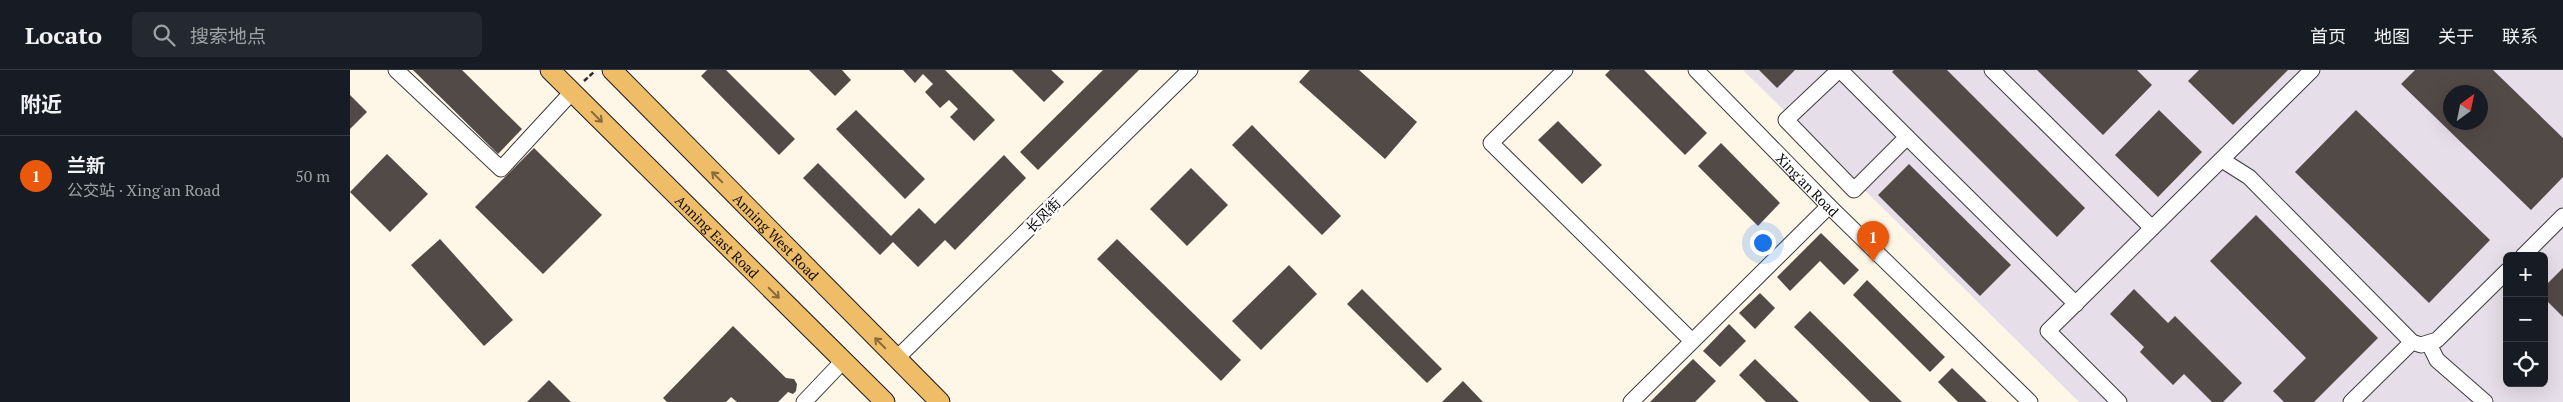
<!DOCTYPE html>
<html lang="zh">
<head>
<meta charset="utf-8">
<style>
	body { margin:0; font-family:"PT Serif","Noto Sans SC",serif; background:#242831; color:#f1f3f6 }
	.controls { position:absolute; right:15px; bottom:15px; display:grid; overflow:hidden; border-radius:8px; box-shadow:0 5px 20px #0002 }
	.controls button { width:45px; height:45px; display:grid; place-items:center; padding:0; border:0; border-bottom:1px solid #363941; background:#171b24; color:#f1f3f6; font:25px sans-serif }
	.compass { position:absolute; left:2093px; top:15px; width:45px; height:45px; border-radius:50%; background:#171b24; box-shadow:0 5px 20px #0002; rotate:33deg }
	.you { position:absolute; left:1412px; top:172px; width:18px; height:18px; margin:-12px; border:4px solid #fff; border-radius:50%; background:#1a73e8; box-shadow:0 0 0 8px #1a73e833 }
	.badge { display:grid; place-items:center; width:32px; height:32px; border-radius:50%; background:#ea580c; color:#fff; font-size:16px; font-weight:700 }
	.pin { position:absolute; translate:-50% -41px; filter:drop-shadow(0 1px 2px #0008) }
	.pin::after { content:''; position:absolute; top:26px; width:18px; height:15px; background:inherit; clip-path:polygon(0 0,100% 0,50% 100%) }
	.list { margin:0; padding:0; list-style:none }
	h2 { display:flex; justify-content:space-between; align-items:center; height:65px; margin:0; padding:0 20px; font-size:21px }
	h2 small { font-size:16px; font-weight:400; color:#9ea1a6 }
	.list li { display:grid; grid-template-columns:32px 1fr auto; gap:15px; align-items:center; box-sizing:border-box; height:80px; padding:0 20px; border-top:1px solid #363941 }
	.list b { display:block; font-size:19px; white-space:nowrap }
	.list p { margin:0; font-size:16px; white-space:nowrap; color:#9ea1a6 }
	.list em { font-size:16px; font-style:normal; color:#9ea1a6 }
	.icon { flex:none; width:28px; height:28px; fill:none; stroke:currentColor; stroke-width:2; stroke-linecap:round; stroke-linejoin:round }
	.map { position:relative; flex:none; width:2213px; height:332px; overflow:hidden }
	header { display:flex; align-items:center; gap:30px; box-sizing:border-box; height:70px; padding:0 25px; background:#171b24; border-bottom:1px solid #363941 }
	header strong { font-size:24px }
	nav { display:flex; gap:28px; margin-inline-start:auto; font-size:18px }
	.search { width:350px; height:45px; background:#242831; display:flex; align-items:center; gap:12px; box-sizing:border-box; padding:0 18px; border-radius:8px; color:#9ea1a6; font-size:19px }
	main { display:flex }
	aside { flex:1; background:#171b24 }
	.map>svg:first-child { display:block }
	.industrial { fill:#e6dee9; fill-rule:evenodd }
	.building { fill:#524a47; fill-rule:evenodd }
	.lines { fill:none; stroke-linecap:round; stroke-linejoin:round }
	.minor-casing { stroke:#3d3d3d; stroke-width:17 }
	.major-casing { stroke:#1b1b1b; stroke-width:21 }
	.path { stroke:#2c2c2c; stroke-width:2.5; stroke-dasharray:5 2.5; stroke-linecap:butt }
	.minor { stroke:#fff; stroke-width:15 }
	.major { stroke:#efbd67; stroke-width:19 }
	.oneway { stroke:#886c3d }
	.labels { text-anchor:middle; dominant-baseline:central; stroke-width:5; stroke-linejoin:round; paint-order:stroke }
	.street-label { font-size:14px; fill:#0a0a0a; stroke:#fff }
</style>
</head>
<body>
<header>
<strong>Locato</strong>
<div class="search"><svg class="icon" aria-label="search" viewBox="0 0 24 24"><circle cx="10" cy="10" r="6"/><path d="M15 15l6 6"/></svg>搜索地点</div>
<nav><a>首页</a><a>地图</a><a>关于</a><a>联系</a></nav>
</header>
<main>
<aside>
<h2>附近<small></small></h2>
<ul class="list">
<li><span class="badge">1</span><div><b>兰新</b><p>公交站 · Xing'an Road</p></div><em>50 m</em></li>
</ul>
</aside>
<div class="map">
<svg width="2213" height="332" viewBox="0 0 2213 332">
	<rect width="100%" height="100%" fill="#fef7e8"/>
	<!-- industrial -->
	<path class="industrial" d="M1393 0H2213V332H1729ZM2100 22H2130V52H2100ZM2157 186H2194V313H2157Z"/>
	<!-- building -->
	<g class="building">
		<path d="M63 0H112L172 59 148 84Z"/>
		<path d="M357 0H376L445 69 429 85 351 6Z"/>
		<path d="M459 0H492L501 10 485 26Z"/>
		<path d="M553 0H595L645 50 624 71 600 47 608 39 599 30 590 38 575 22 583 14 573 4 565 13Z"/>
		<path d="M662 0H701L714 12 694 32Z"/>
		<path d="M753 0H789L688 100 670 82Z"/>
		<path d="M960 0H1009L1067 52 1035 89 949 12Z"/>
		<path d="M1260 0H1294L1357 63 1335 85 1255 5Z"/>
		<path d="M1409 0H1445L1427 18Z"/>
		<path d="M1544 0H1597L1735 138 1707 167 1542 2Z"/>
		<path d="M1687 0H1787L1802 15 1753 65Z"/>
		<path d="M1849 0H1938L1883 55 1838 11Z"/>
		<path d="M2065 0H2143L2213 68V107L2181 140 2051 14ZM2100 22H2130V52H2100Z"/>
		<path d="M0 25 17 42 0 59Z"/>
		<path d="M506 40 575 109 555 129 486 59Z"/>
		<path d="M1809 40 1852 82 1808 127 1765 85Z"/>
		<path d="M2006 40 2140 170 2079 233 1945 102Z"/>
		<path d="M1208 51 1252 95 1232 114 1188 70Z"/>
		<path d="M902 55 991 146 972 165 882 75Z"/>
		<path d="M1371 73 1430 133 1408 156 1348 96Z"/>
		<path d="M184 78 252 145 193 204 125 137Z"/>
		<path d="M37 84 78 124 40 162 0 122Z"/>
		<path d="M654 85 676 108 605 180 595 170 568 197 543 172 530 185 453 108 468 93 541 166 569 138 585 154Z"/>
		<path d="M1559 94 1661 195 1630 226 1528 125Z"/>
		<path d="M841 98 878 135 837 176 800 139Z"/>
		<path d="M1906 145 2028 268 1964 332H1934L1923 321 1956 288 1860 191Z"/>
		<path d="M1471 163 1509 200 1494 215 1470 191 1440 221 1427 207Z"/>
		<path d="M90 169 163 250 134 276 61 195Z"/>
		<path d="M767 169 891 290 871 311 747 189Z"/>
		<path d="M939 195 967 224 911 280 882 251Z"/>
		<path d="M2213 198V247L2194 228V217Z"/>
		<path d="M1517 210 1595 287 1580 302 1503 225Z"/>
		<path d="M1012 219 1092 299 1077 313 997 234Z"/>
		<path d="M1784 219 1818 253 1825 246 1892 313 1873 332H1862L1834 304 1823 315 1790 282 1794 277 1760 244Z"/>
		<path d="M1410 223 1425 238 1405 259 1389 243Z"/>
		<path d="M1460 241 1552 332H1520L1444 257Z"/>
		<path d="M1379 254 1396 271 1370 297 1353 281Z"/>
		<path d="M383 256 436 308 444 309 447 314 446 321 443 324 438 322 428 332H387L381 327 376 332H317L313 328Z"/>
		<path d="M1343 289 1366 311 1345 332H1300Z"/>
		<path d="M1405 289 1449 332H1416L1389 305Z"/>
		<path d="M1602 298 1637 332H1608L1588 312Z"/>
		<path d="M199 310 221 332H177Z"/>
		<path d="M1113 311 1133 332H1092Z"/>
	</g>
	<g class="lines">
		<!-- minor casing -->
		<g class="minor-casing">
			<g id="minor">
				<path d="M46 0 151 99 222 22"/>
				<path d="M1215 0 1141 73 1342 271"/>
				<path id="s1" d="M1346 0 1479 136 1680 332"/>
				<path d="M1489 0 1436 50 1504 120 1557 67 1490 0"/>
				<path d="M1642 0 1802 158"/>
				<path d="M1557 67 1726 234"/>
				<path d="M1872 90 1899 107 2062 272 2071 275 2087 270 2157 201"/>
				<path d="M2173 186 2213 146"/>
				<path d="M2079 274 2087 290 2135 332"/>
				<path d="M546 289 840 0"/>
				<path d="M454 332 493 291"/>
				<path d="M1281 332 1479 136"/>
				<path d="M1769 332 1698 261 1962 0"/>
				<path d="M2001 332 2062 272"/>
			</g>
		</g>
		<!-- major casing -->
		<g class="major-casing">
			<g id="major">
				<path id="s2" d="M200 0 535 332"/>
				<path id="s3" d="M262 0 590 332"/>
			</g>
		</g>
		<!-- path -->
		<path class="path" d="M234 11 245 1"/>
		<!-- minor -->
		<use href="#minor" class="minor"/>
		<!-- major -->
		<use href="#major" class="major"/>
	</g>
	<!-- one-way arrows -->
	<defs><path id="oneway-shaft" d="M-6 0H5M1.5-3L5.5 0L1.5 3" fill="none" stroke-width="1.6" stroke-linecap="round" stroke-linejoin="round" transform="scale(1.25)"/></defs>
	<g class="oneway">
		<use href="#oneway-shaft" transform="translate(247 47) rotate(45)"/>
		<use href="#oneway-shaft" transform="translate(367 107) rotate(-135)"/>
		<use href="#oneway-shaft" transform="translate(424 223) rotate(45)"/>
		<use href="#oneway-shaft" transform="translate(530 273) rotate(-135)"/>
	</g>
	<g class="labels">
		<!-- street labels -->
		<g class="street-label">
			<text stroke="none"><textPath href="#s1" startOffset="160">Xing'an Road</textPath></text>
			<text transform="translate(693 145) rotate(-45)">长风街</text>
			<text stroke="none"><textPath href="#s2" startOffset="236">Anning East Road</textPath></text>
			<text stroke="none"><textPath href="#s3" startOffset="234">Anning West Road</textPath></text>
		</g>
	</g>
</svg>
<div class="controls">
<button>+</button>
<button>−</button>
<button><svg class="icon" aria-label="locate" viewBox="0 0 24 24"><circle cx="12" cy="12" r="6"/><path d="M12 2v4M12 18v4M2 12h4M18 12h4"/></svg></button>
</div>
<svg class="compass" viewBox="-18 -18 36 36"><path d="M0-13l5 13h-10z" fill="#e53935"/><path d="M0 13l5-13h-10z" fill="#9ea1a6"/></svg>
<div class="you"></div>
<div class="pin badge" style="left:1523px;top:192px">1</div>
</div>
</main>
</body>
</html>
